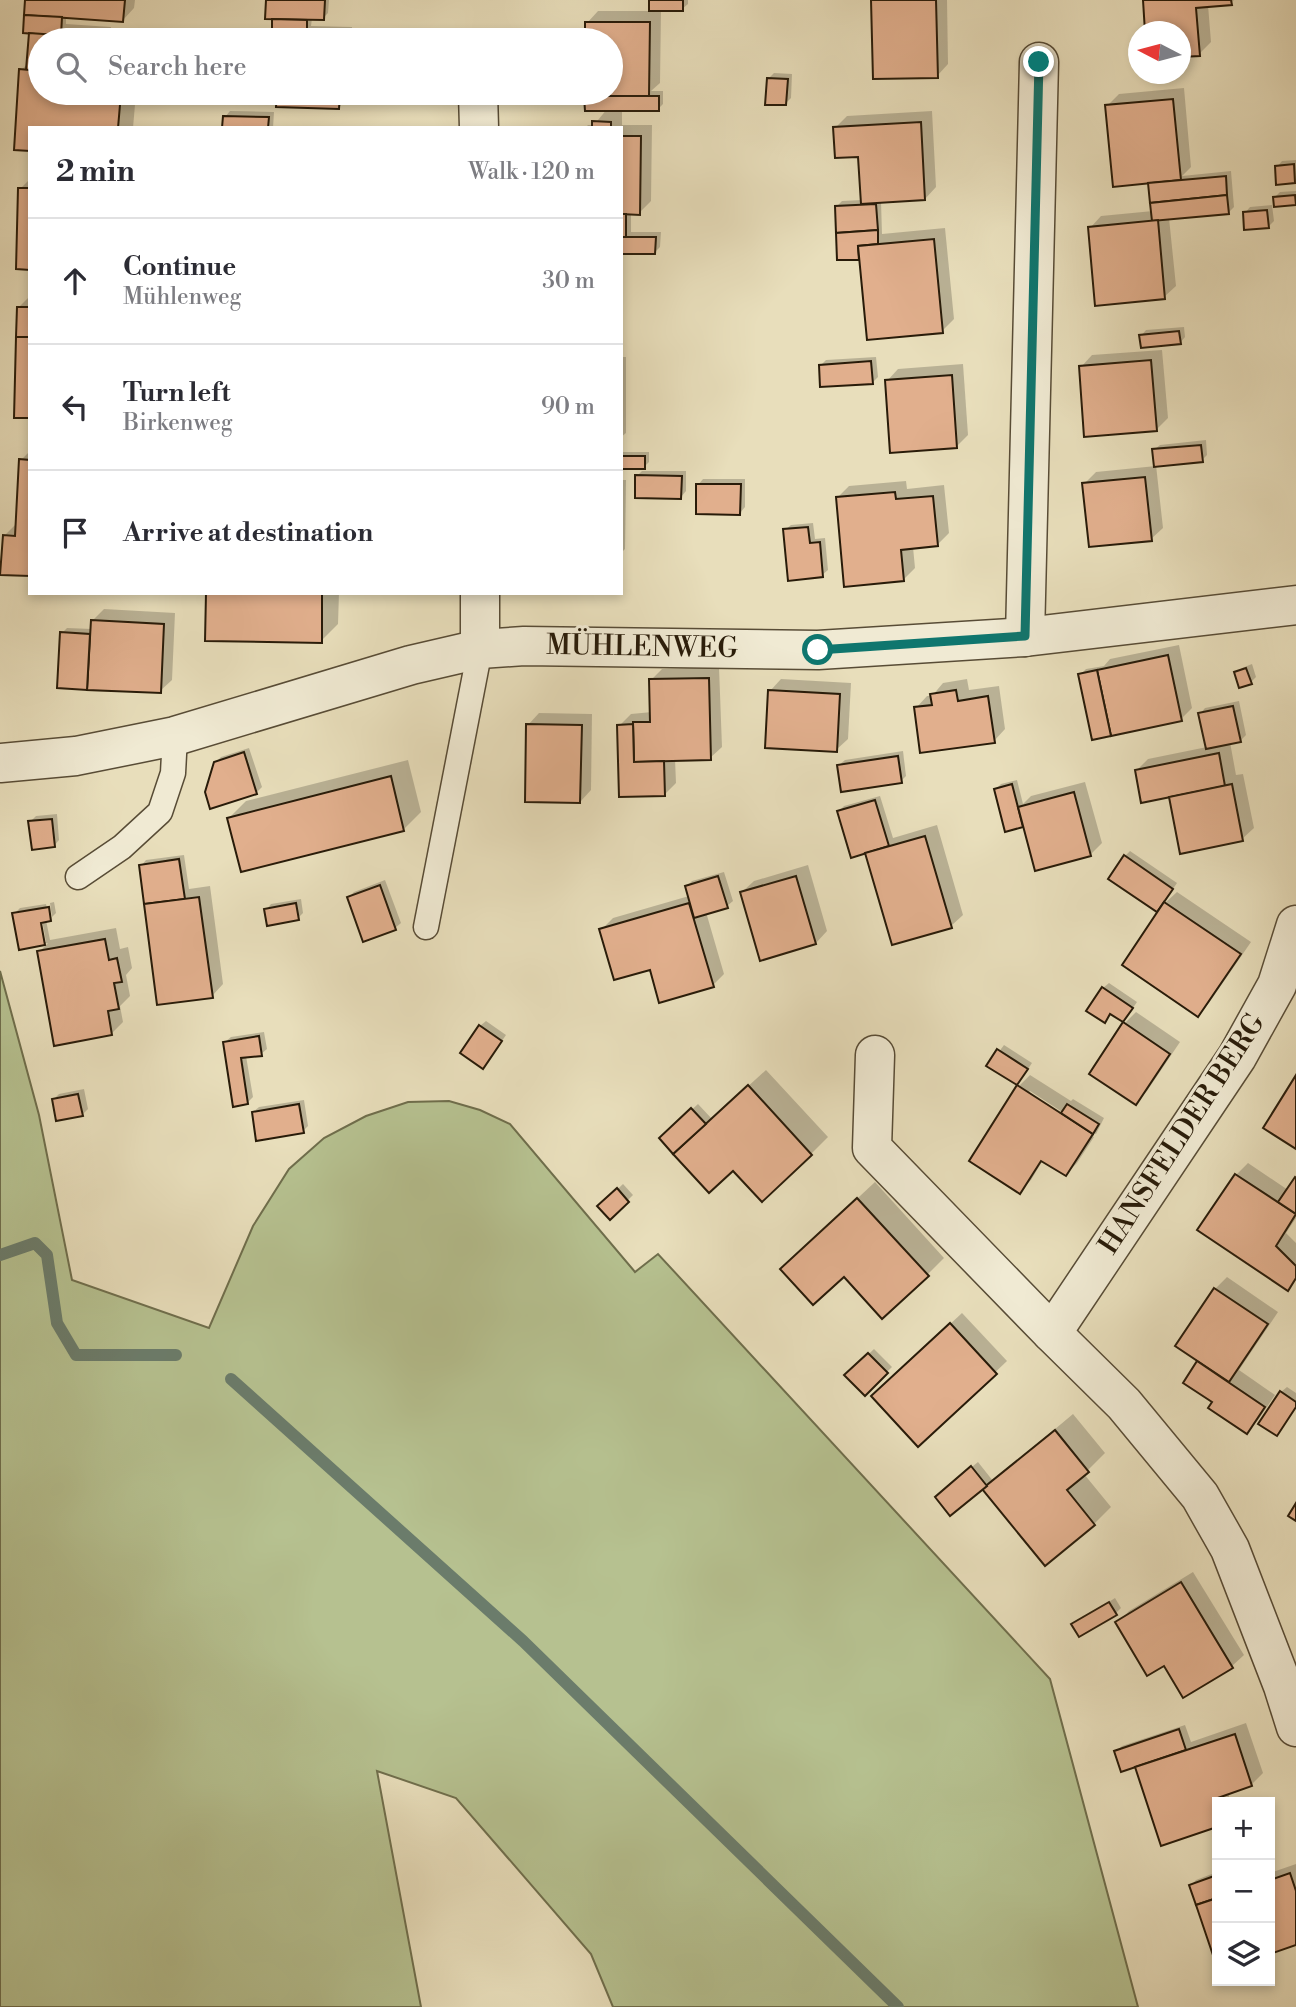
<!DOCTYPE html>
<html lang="en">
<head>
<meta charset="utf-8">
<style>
	body { margin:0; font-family:"Libre Bodoni",serif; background:#f7f7f7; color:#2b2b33 }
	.controls { position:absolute; right:21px; bottom:21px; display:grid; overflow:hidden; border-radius:0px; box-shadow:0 4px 10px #0003 }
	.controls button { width:63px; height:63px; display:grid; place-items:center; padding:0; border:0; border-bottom:2px solid #e1e1e2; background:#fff; color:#2b2b33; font:35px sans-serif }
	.compass { position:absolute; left:1128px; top:21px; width:63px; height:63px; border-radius:50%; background:#fff; box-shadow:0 4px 10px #0003; rotate:276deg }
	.stop { position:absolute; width:21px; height:21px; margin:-16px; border:5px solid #0f766e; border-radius:50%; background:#fff }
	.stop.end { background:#0f766e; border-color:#fff; box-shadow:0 2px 7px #0008 }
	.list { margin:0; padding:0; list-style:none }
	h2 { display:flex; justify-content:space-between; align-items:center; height:91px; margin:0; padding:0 28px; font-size:30px }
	h2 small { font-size:23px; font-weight:400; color:#7c7c81 }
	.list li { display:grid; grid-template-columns:46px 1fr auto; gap:21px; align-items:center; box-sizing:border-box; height:126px; padding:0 28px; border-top:2px solid #e1e1e2 }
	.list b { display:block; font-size:26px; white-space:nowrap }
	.list p { margin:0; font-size:23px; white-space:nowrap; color:#7c7c81 }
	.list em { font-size:23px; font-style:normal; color:#7c7c81 }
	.icon { flex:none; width:38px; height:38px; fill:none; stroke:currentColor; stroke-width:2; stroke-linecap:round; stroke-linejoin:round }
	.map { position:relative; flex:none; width:1296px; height:2007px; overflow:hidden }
	.search { position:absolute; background:#fff; box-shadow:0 4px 10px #0003; left:28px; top:28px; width:595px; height:77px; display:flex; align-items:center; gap:18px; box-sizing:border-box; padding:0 24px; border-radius:38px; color:#7c7c81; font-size:26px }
	.panel { position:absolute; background:#fff; box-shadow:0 4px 10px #0003; left:28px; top:126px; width:595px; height:469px; border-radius:0px }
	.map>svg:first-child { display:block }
	.green { fill:#b6c190; stroke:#6f6e4c; stroke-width:2 }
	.shadow { fill:#0003; fill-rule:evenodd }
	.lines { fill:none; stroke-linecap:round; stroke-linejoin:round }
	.stream { stroke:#6b7c6b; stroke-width:12 }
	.building { fill:#e1af8d; stroke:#281b09; stroke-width:2 }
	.lane-casing { stroke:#584c36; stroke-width:27 }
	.street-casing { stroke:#584c36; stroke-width:41 }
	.lane { stroke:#f0ead3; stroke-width:24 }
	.street { stroke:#f0ead3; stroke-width:38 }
	.route { stroke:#0f766e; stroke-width:9 }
	.labels { text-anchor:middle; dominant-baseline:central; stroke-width:6; stroke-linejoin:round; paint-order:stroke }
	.street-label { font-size:28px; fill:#281b09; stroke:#f0ead3 }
</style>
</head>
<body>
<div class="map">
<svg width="1296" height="2007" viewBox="0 0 1296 2007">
	<rect width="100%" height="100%" fill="#e8debb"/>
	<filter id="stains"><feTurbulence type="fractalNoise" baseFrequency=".00286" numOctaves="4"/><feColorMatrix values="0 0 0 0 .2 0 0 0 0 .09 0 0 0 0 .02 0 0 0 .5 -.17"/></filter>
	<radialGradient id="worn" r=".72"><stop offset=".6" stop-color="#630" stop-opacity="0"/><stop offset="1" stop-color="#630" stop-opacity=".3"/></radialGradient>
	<!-- green -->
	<path class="green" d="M0 971 39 1115 72 1280 209 1328 253 1226 289 1169 324 1138 366 1116 408 1102 449 1101 480 1110 510 1124 635 1272 658 1254 1050 1679 1138 2007H613L591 1954 456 1798 377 1771 421 2007H0Z"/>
	<!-- shadow -->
	<g class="shadow">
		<path d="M27 0H135L134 8 123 20 66 16V24L111 27 110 40H40V93H136L133 128H30L21 70 29 63 31 32Z"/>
		<path d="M267 0H329L328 13 323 18H312L311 26 352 27V40H280Z"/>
		<path d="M651 0H688V4L682 9H661L660 83 651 91H663V104L658 109H622V125H652L651 201 639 213H631V232H661L660 247 655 252H621V128H585L588 125H594L607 109H586V93H611V40H587V23L598 11H651Z"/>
		<path d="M872 0H947L948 64 937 76Z"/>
		<path d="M1144 0H1234L1231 3 1208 5 1211 42 1199 54 1180 32Z"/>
		<path d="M774 73 792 74 791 98 785 104 768 79Z"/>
		<path d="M1184 88 1191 167 1182 176 1231 171 1234 207 1229 212 1169 218 1176 286 1164 297 1090 228 1101 216 1153 211 1150 181 1107 106 1119 94Z"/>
		<path d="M278 93H350V96L339 107 278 106Z"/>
		<path d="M230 111 274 112 273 128H224L225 117Z"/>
		<path d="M932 111 936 187 925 199 881 201 882 234 945 228 954 319 942 331 861 258 838 259 837 206 842 201 862 200 860 155 835 128 847 116Z"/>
		<path d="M1296 160V180L1295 181 1277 167 1282 161Z"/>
		<path d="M30 179V268L20 189Z"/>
		<path d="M1296 191 1295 203 1275 197 1280 192Z"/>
		<path d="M1272 205 1274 221 1268 227 1245 213 1250 207Z"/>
		<path d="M30 296V416L18 308Z"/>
		<path d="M1184 327 1185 337 1180 343 1141 336 1146 330Z"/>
		<path d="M1162 350 1168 418 1156 430 1081 367 1092 355Z"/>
		<path d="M621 357H626V433L621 437Z"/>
		<path d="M876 357 878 377 873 382 821 365 826 360Z"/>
		<path d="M963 364 968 435 956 447 887 381 898 369Z"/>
		<path d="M1206 440 1207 455 1202 460 1156 465 1163 528 1151 539 1084 484 1096 472 1156 466 1154 450 1160 445Z"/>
		<path d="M30 451V575L4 536 16 524 21 460Z"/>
		<path d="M621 452H649V462L644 467H621Z"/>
		<path d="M642 471H686V491L681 497 637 476Z"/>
		<path d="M703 479H745V507L740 513 698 485Z"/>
		<path d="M621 480H626L625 549 621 553Z"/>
		<path d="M906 481 907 489 944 485 949 533 937 545 913 547 915 568 903 580 837 498 849 486Z"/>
		<path d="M813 523 815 539 825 538 828 570 822 575 785 530 791 525Z"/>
		<path d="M208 593H339L338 624 321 641Z"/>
		<path d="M104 609 175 613 172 680 160 691 59 686 62 633 67 628 92 629V621Z"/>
		<path d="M1179 645 1192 708 1181 719 1080 675 1086 669 1104 666 1110 659Z"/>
		<path d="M1252 664 1256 677 1251 682 1236 673 1242 668Z"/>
		<path d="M719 667 722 747 710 758 675 759 676 783 665 794 620 796 619 726 631 714 652 712 651 680 662 669Z"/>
		<path d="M781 679 851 683 848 739 836 750 770 691Z"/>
		<path d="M967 679 969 690 999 686 1005 729 994 741 916 708 927 696H932L943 683Z"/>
		<path d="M1239 701 1246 735 1241 740 1230 742 1236 775 1243 774 1254 828 1242 839 1170 795 1137 770 1148 759 1207 747 1200 714 1205 708Z"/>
		<path d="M539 713 592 714 591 790 580 802 528 725Z"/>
		<path d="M249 748 262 787 256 793 215 763 221 757Z"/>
		<path d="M903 751 906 776 901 781 839 765 845 760Z"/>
		<path d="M408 760 421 812 404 829 229 818 246 801Z"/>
		<path d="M1017 780 1023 804 1031 796 1085 782 1102 843 1091 854 1024 825 1007 830 996 789 1001 784Z"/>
		<path d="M880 796 893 838 937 825 963 915 951 926 866 851 839 811 844 806Z"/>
		<path d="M57 814 59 840 54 846 30 822 36 816Z"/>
		<path d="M1130 851 1177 883 1164 902 1165 903 1177 892 1251 942 1209 1003 1198 1015 1163 904 1157 910 1125 856Z"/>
		<path d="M184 855 189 889 210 886 223 984 212 996 141 866 146 860Z"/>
		<path d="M808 865 827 931 816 943 742 892 754 881Z"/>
		<path d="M724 872 733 901 727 906 706 912 724 974 713 985 651 968 601 930 613 918 689 896 686 887 692 881Z"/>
		<path d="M385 880 401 923 395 928 349 897 354 892Z"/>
		<path d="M301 899 303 913 298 918 266 910 271 904Z"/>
		<path d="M54 902 56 913 52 917 50 903Z"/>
		<path d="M46 904 49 917H52L46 920 50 940 116 928 120 949 128 947 132 968 126 975 130 996 120 1006 123 1022 112 1033 39 952 48 943 20 948 14 914 20 908ZM37 914H41L46 942H43Z"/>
		<path d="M1109 983 1137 1002 1124 1021 1112 1012 1104 1021 1103 988Z"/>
		<path d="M1136 1012 1180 1042 1147 1091 1135 1103 1092 1073 1125 1023Z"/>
		<path d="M486 1021 506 1035 488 1061 480 1026Z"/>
		<path d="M264 1032 267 1049 261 1054 246 1056 253 1097 247 1103 225 1042 231 1037Z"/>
		<path d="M1004 1045 1032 1063 1018 1084 989 1065Z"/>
		<path d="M766 1070 828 1137 811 1154 733 1168 661 1138 698 1104 712 1119Z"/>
		<path d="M1030 1075 1071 1101 1073 1099 1104 1118 1096 1134 1030 1091 1028 1094 1094 1137 1077 1163 1066 1174 1043 1160 1031 1180 1019 1192 971 1161 1019 1086Z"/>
		<path d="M84 1089 88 1109 82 1115 54 1099 59 1094Z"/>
		<path d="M304 1100 308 1126 303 1131 253 1112 259 1107Z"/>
		<path d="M1248 1163 1288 1190 1296 1178V1218L1286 1233 1296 1243V1280L1287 1289 1200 1230 1236 1175Z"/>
		<path d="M875 1182 944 1258 927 1275 844 1274 800 1252Z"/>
		<path d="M623 1184 633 1195 610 1218 600 1206Z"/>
		<path d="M1227 1277 1278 1312 1239 1370 1275 1395 1258 1420 1247 1432 1215 1402 1186 1382 1200 1360 1178 1346 1215 1289Z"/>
		<path d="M962 1313 1007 1361 919 1445 885 1385Z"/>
		<path d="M874 1349 892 1367 865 1393 847 1375Z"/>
		<path d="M1287 1387 1296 1393V1407L1281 1392Z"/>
		<path d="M1073 1414 1105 1453 1084 1474 1111 1507 1094 1524 983 1487 942 1491 978 1462 993 1481Z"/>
		<path d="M1193 1572 1244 1655 1232 1666 1184 1696 1164 1663 1118 1623 1129 1611Z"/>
		<path d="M1115 1598 1121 1608 1116 1613 1074 1624Z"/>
		<path d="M1246 1723 1263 1773 1251 1785 1228 1793 1231 1802H1217V1825L1162 1844 1136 1765 1116 1752 1122 1746 1185 1725 1191 1742Z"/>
		<path d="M1296 1864V1944L1270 1953V1873Z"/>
		<path d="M1217 1872V1962L1191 1885 1196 1880Z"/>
	</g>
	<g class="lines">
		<!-- stream -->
		<g class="stream">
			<path d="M0 1255 35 1243 47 1255 57 1323 76 1355H176"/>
			<path d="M231 1379 523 1641 898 2007"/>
		</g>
	</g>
	<!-- building -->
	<g class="building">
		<path d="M25 0H125L123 22 24 15Z"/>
		<path d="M266 0H325L324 20 265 19Z"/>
		<rect x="649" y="0" width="34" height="11"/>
		<path d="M871 0H936L938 78 873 79Z"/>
		<path d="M1143 0H1231L1232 5 1196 8 1200 56 1180 57V32H1145Z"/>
		<path d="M24 15 62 17 61 36 23 33Z"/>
		<path d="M272 19 307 20V37L272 36Z"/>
		<path d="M585 22H650L649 96H584V93H611V40H585Z"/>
		<path d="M29 33 100 38V40H40V71L26 70Z"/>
		<path d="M278 36 341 38V40H278Z"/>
		<path d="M19 69 40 71V93H121L118 128H30V151L14 150Z"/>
		<path d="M767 78 788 79 786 105H765Z"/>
		<path d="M277 93H340L339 109 276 107Z"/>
		<path d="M584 96H659V111H585Z"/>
		<path d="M1173 99 1181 180 1113 187 1105 105Z"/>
		<path d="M223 116 269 117 268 128H222Z"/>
		<path d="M592 121 611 122V128H592Z"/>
		<path d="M921 122 925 200 861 204 858 157 835 158 833 127Z"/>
		<path d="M621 136H641L640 215 621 214Z"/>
		<path d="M1294 164 1295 183 1276 185 1275 166Z"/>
		<path d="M1226 176 1227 195 1150 203 1148 183Z"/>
		<path d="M18 188H30V270L16 269Z"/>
		<path d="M1227 195 1229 214 1152 221 1150 203Z"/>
		<path d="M1295 195 1296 205 1274 207 1273 197Z"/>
		<path d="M876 204 878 230 836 233 835 206Z"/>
		<path d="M1267 210 1269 228 1244 230 1243 212Z"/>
		<rect x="621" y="214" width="5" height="23"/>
		<path d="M1158 220 1165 299 1095 306 1088 227Z"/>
		<path d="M878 230V244L858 246 859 260H837L836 233Z"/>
		<path d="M621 237H656L655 254H621Z"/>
		<path d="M934 239 943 333 867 340 858 246Z"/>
		<path d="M17 307H30V337H16Z"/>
		<path d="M1179 331 1181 344 1141 348 1139 335Z"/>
		<path d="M16 337H30V418H14Z"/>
		<path d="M1151 360 1157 431 1084 437 1079 366Z"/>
		<path d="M871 361 873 384 820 387 819 365Z"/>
		<path d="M952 375 957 448 890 453 885 380Z"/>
		<path d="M1201 445 1203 462 1154 467 1152 449Z"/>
		<rect x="621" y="456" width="24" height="13"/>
		<path d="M19 459 30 460V576L0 575 3 535 15 536Z"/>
		<path d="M635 475 682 476 681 499 635 498Z"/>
		<path d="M1145 477 1152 541 1089 547 1082 483Z"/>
		<path d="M696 484H741L740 515 696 514Z"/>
		<path d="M895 492 896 499 933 496 938 546 901 550 904 581 844 587 836 497Z"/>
		<path d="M808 527 810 543 820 542 823 577 788 581 783 529Z"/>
		<path d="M206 593H322V643L205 641Z"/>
		<path d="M91 620 164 624 161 693 87 690Z"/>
		<path d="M60 632 90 634 87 690 57 688Z"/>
		<path d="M1168 655 1182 721 1111 736 1097 670Z"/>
		<path d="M1246 668 1252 684 1239 688 1234 672Z"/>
		<path d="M1097 670 1111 736 1092 740 1078 674Z"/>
		<path d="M709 678 711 760 634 762 633 722H650L649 679Z"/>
		<path d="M768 690 840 694 837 752 765 748Z"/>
		<path d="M956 690 958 701 988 696 995 743 920 753 914 707 932 705 930 694Z"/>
		<path d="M1233 706 1241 742 1206 749 1198 713Z"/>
		<path d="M526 724 582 725 580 803 525 802Z"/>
		<path d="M633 724 634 762 664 761 665 796 619 797 617 725Z"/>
		<path d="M244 752 257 794 210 809 205 792 214 762Z"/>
		<path d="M1219 753 1225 786 1141 803 1135 770Z"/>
		<path d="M898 756 902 783 841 792 837 765Z"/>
		<path d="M391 776 404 831 241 872 227 818Z"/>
		<path d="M1012 784 1023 827 1005 832 994 789Z"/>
		<path d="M1232 784 1243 841 1180 854 1169 797Z"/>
		<path d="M1074 792 1091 856 1035 871 1018 807Z"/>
		<path d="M875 800 889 846 851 858 837 811Z"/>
		<path d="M52 819 55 847 32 850 28 821Z"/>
		<path d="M925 836 952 928 892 945 865 853Z"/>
		<path d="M1124 855 1173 889 1157 912 1108 879Z"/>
		<path d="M179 859 185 899 144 904 139 865Z"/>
		<path d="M718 876 728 908 694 918 685 886Z"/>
		<path d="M796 876 816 944 760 961 740 892Z"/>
		<path d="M380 885 396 930 363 942 347 897Z"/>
		<path d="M199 897 213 998 157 1005 144 904Z"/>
		<path d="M1164 902 1241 954 1198 1017 1122 965Z"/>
		<path d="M296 903 299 920 267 926 264 909Z"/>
		<path d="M689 903 714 987 659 1003 650 970 614 980 599 929Z"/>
		<path d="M49 907 51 921 41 923 45 945 19 950 12 913Z"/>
		<path d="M105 939 109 960 117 958 122 982 114 983 119 1009 108 1011 112 1035 54 1046 37 951Z"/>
		<path d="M1102 987 1133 1008 1123 1022 1110 1014 1105 1023 1086 1011Z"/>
		<path d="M1123 1022 1170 1054 1136 1105 1089 1074Z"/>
		<path d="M479 1025 502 1041 483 1069 460 1053Z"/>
		<path d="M259 1036 262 1056 241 1058 248 1104 233 1107 223 1042Z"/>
		<path d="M997 1049 1028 1069 1017 1085 986 1066Z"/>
		<path d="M1296 1075V1149L1263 1128Z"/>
		<path d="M748 1085 812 1155 762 1202 733 1171 709 1193 673 1154Z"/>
		<path d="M1017 1085 1093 1134 1066 1176 1041 1161 1020 1194 969 1161Z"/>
		<path d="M78 1094 83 1116 56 1121 52 1099Z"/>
		<path d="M299 1104 304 1133 256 1141 252 1112Z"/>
		<path d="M1067 1104 1099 1124 1093 1134 1061 1113Z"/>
		<path d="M691 1108 706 1124 673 1154 659 1138Z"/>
		<path d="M1235 1174 1296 1214 1276 1246 1296 1266V1278L1288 1291 1197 1230Z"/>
		<path d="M1295 1177 1296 1178V1214L1278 1202Z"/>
		<path d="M617 1188 629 1202 610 1220 597 1206Z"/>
		<path d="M857 1198 929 1276 882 1319 844 1277 813 1305 780 1269Z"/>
		<path d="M1214 1288 1268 1324 1229 1382 1175 1346Z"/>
		<path d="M950 1323 997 1374 918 1447 871 1396Z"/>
		<path d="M868 1353 888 1373 865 1396 844 1375Z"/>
		<path d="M1197 1361 1265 1407 1247 1434 1208 1408 1212 1402 1183 1383Z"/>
		<path d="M1280 1391 1296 1402V1407L1277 1436 1258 1424Z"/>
		<path d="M1055 1430 1089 1472 1067 1490 1095 1525 1045 1566 982 1489Z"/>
		<path d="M971 1466 987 1486 950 1516 935 1497Z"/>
		<path d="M1296 1503V1521L1288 1516Z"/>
		<path d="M1181 1582 1233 1668 1183 1698 1164 1666 1147 1676 1115 1622Z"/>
		<path d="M1109 1602 1117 1615 1079 1637 1071 1624Z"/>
		<path d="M1179 1729 1186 1750 1121 1772 1114 1751Z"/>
		<path d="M1235 1734 1252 1786 1215 1799 1217 1807V1827L1161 1846 1135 1767Z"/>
		<path d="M1290 1873 1296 1891V1945L1270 1954V1880Z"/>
		<path d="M1217 1875V1898L1196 1905 1189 1885Z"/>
		<path d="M1217 1898V1967L1196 1905Z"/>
	</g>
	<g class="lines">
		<!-- lane casing -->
		<g class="lane-casing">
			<g id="lane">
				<path d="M78 877 122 847 160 812 173 773 175 736"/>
				<path d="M426 927 480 649"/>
			</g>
		</g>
		<!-- street casing -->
		<g class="street-casing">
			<g id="street">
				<path d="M478 93 479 128"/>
				<path d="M480 593V649"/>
				<path d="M1025 637 1039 62"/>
				<path d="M0 763 76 756 175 736 411 665 480 649 524 646 818 650 1025 637 1296 605"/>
				<path d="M875 1055 872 1148 1052 1333 1237 1057 1277 985 1296 925"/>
				<path d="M1052 1333 1124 1404 1200 1496 1230 1549 1283 1686 1296 1727"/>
			</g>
		</g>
		<!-- lane -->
		<use href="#lane" class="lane"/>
		<!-- street -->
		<use href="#street" class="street"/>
	</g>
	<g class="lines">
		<!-- route -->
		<path class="route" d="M818 650 1025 636 1039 62"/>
	</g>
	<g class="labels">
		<!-- street labels -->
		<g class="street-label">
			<text transform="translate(642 647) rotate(1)">MÜHLENWEG</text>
			<text transform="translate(1182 1134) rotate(-57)">HANSFELDER BERG</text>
		</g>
	</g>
	<rect width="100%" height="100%" filter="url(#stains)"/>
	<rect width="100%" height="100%" fill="url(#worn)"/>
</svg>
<div class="controls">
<button>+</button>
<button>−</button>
<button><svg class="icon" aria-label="layers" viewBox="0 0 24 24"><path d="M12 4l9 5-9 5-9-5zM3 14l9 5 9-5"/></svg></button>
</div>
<svg class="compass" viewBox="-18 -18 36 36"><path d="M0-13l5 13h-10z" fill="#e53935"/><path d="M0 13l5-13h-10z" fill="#7c7c81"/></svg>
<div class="stop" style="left:818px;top:650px"></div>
<div class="stop end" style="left:1039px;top:62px"></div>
<div class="search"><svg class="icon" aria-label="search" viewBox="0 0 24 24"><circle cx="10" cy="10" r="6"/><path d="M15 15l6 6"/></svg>Search here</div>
<section class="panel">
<h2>2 min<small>Walk · 120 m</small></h2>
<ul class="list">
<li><svg class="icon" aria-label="ahead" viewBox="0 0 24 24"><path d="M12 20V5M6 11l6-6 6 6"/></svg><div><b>Continue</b><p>Mühlenweg</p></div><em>30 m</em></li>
<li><svg class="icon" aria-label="left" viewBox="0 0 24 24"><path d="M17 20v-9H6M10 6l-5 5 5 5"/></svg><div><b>Turn left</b><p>Birkenweg</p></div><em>90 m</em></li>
<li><svg class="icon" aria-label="arrive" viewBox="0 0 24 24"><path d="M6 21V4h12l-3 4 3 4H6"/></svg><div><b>Arrive at destination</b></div></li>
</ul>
</section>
</div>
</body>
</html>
